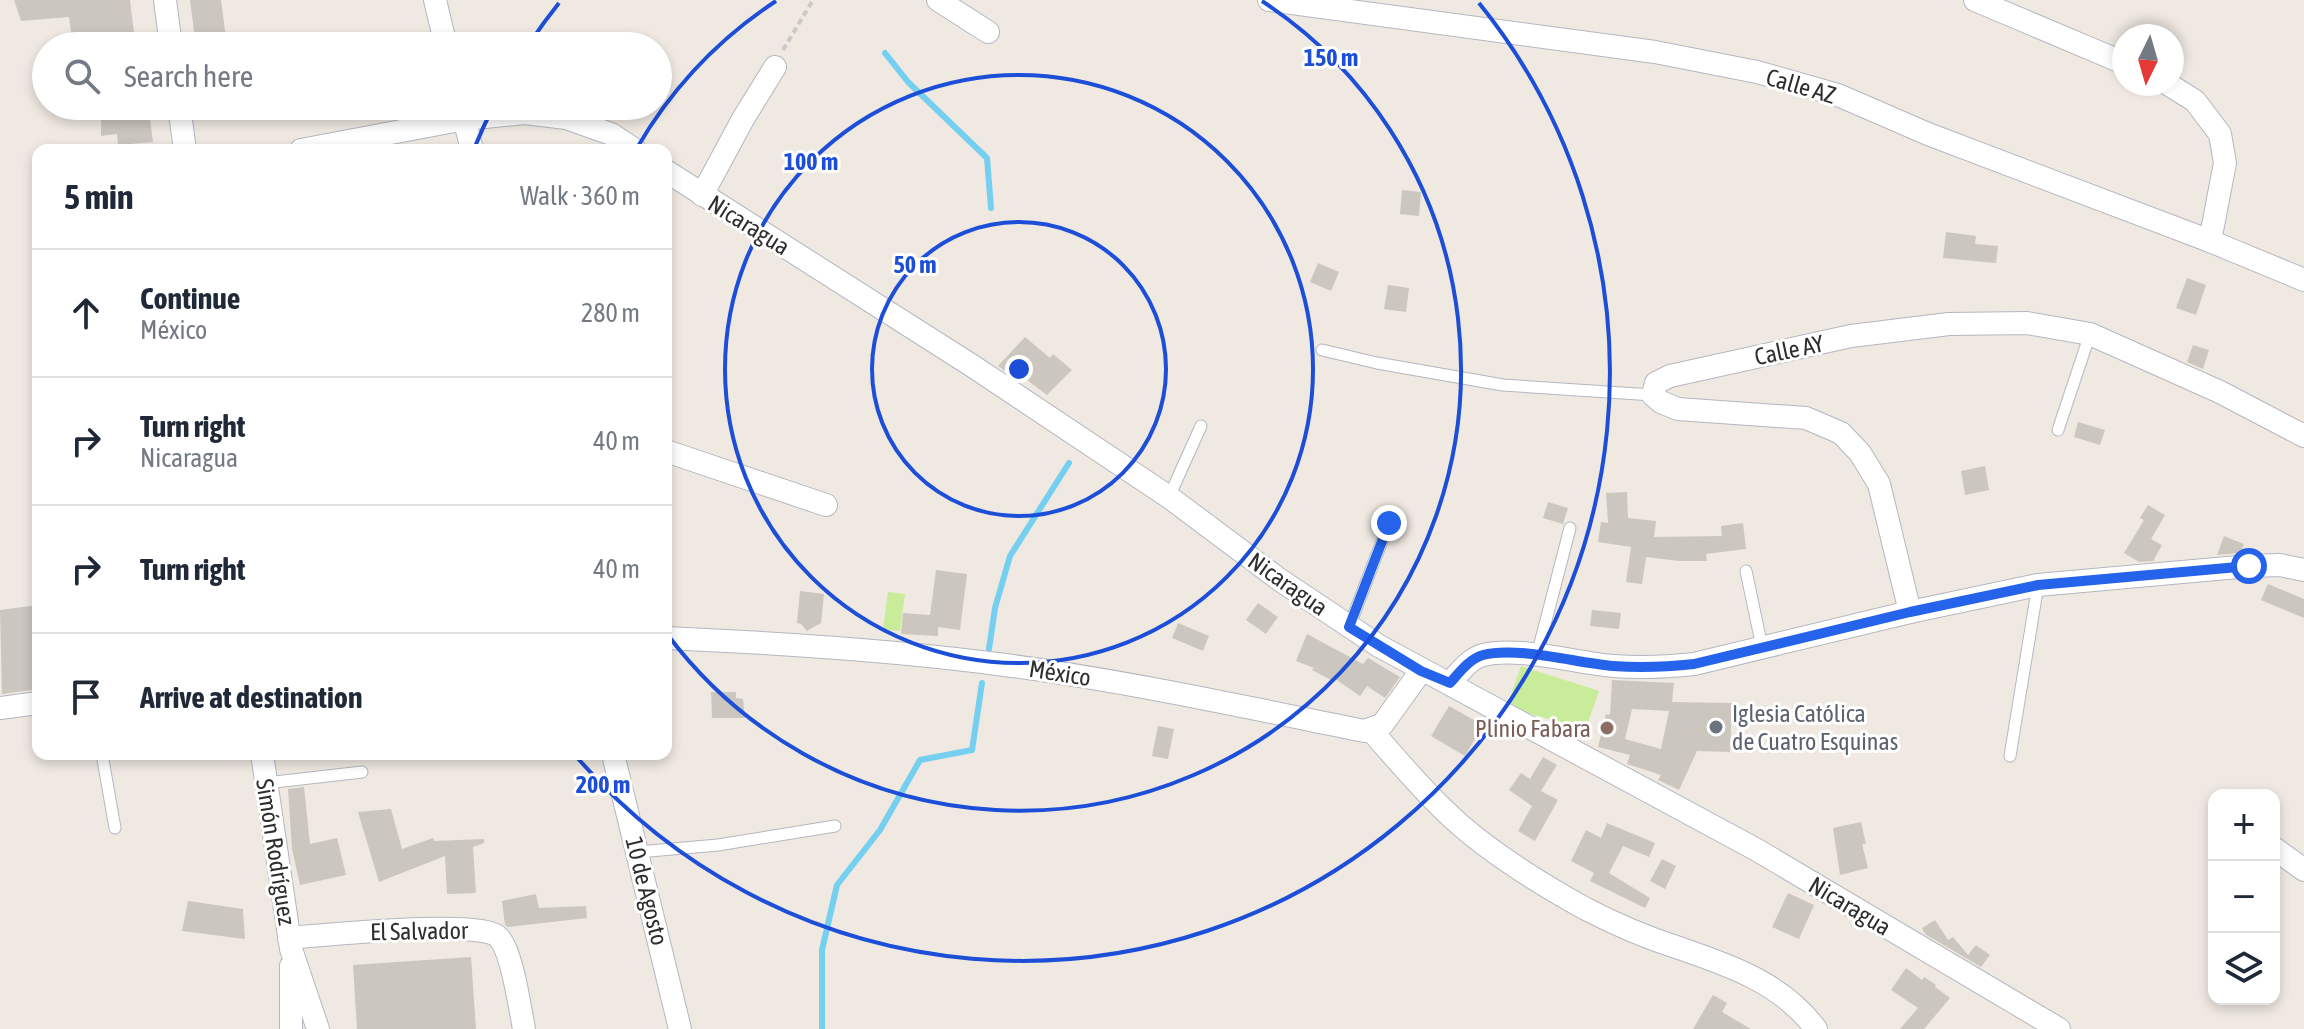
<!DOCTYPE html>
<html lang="en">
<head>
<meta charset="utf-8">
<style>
	body { margin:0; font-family:"Asap Condensed",sans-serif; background:#f6f6f7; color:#1f2937 }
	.controls { position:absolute; right:24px; bottom:24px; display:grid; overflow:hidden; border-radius:16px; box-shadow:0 4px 12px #0003 }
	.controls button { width:72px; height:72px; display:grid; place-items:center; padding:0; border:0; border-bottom:2px solid #e0e1e3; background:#fff; color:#1f2937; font:40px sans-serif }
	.compass { position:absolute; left:2112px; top:24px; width:72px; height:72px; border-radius:50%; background:#fff; box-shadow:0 4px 12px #0003; rotate:185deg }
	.stop { position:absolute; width:24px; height:24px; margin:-18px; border:6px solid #2563eb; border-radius:50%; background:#fff }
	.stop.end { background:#2563eb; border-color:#fff; box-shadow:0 2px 8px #0008 }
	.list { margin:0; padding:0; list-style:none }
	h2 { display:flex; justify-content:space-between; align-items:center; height:104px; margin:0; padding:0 32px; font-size:34px }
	h2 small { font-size:26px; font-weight:400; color:#747a83 }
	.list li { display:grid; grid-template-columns:52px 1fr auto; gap:24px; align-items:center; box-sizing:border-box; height:128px; padding:0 32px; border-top:2px solid #e0e1e3 }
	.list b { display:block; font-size:30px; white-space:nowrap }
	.list p { margin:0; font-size:26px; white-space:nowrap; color:#747a83 }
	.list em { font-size:26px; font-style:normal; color:#747a83 }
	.icon { flex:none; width:44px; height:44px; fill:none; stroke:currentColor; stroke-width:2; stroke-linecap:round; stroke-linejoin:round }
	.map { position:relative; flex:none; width:2304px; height:1029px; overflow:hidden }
	.search { position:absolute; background:#fff; box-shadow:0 4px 12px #0003; left:32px; top:32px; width:640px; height:88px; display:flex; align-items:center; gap:20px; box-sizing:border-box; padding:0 28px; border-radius:44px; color:#747a83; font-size:30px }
	.panel { position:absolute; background:#fff; box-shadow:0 4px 12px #0003; left:32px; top:144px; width:640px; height:616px; border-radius:16px }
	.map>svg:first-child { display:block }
	.pitch { fill:#c9ec9a }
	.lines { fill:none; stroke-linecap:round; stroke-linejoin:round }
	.stream { stroke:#75cff0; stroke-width:6 }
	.building { fill:#cbc7bf; fill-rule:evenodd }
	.lane-casing { stroke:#b4b7c1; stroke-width:13 }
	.street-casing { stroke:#b4b7c1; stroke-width:24 }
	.path { stroke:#c9c9c9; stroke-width:4; stroke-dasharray:6 4; stroke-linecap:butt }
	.lane { stroke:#fff; stroke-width:11 }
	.street { stroke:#fff; stroke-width:22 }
	.route { stroke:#2563eb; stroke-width:10 }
	.ring { fill:none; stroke:#1d4ed8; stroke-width:4 }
	.worship-dot { fill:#6b7280; stroke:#fff; stroke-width:3 }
	.education-dot { fill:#8d6e63; stroke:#fff; stroke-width:3 }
	.labels { text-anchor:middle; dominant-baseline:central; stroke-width:6; stroke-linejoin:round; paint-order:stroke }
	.street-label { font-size:24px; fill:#2e2e2e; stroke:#fff }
	.worship-label { font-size:24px; fill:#5b616d; stroke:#fff; text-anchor:start }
	.education-label { font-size:24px; fill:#785e54; stroke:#fff; text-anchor:end }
	.centre { fill:#1d4ed8; stroke:#fff; stroke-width:4 }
	.ring-label { font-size:24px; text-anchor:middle; font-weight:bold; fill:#1d4ed8; stroke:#fff; stroke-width:6; stroke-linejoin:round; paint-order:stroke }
</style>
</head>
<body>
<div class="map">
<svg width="2304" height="1029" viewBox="0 0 2304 1029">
	<rect width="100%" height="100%" fill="#efe9e1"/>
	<!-- pitch -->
	<g class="pitch">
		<path d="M888 592 905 594 900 631 883 629Z"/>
		<path d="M1521 666 1599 691 1585 731 1507 706Z"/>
	</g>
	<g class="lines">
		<!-- stream -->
		<g class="stream">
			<path d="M885 53 908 82 987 158 991 208"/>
			<path d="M989 649 995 608 1010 556 1069 463"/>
			<path d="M822 1029V950L837 885 880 830 920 760 972 750 982 683"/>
		</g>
	</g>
	<!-- building -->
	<g class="building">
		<path d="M14 0H130L134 33 72 39 69 17 21 21Z"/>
		<path d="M190 0H221L227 46H196Z"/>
		<path d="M120 106H141V111H149L153 142 118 145 117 134 101 136V113L121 114Z"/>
		<path d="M1402 190 1421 192 1419 216 1400 214Z"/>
		<path d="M1946 232 1976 236 1975 244 1998 246 1996 263 1943 258Z"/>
		<path d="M1318 263 1339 272 1331 291 1310 282Z"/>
		<path d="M2187 278 2206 285 2196 315 2176 308Z"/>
		<path d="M1388 285 1409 288 1406 312 1384 309Z"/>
		<path d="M1025 337 1050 358 1053 354 1072 370 1047 395 1023 377 1020 381 998 366Z"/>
		<path d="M2193 345 2209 350 2203 369 2187 362Z"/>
		<path d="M2078 422 2105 430 2100 445 2074 437Z"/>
		<path d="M1985 466 1989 490 1965 495 1961 471Z"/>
		<path d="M1627 492 1628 518 1656 521 1654 537 1722 536 1721 526 1743 523 1746 549 1706 554 1707 561H1679L1646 557 1642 584 1626 582 1631 547 1598 542 1601 522 1608 523 1606 493Z"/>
		<path d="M1548 502 1568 508 1563 524 1543 518Z"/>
		<path d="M2148 505 2165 515 2151 539 2162 545 2153 561 2139 562 2124 553 2144 520 2140 518Z"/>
		<path d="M2224 536 2244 544 2240 553 2217 555Z"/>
		<path d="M936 570 967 574 960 630 938 627V636L901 634 903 613 930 615Z"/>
		<path d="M2268 584 2304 599V618L2261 600Z"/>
		<path d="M800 591 824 594 821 623 807 631 801 624 797 623Z"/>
		<path d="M1258 603 1278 617 1266 634 1246 620Z"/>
		<path d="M38 605V689L2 694 0 610Z"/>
		<path d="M1592 610 1621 613 1619 629 1590 626Z"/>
		<path d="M1178 623 1209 636 1203 651 1172 638Z"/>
		<path d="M1307 634 1363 664 1368 658 1400 677 1385 698 1367 686 1360 696 1334 678 1333 681 1312 670 1314 668 1296 661Z"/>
		<path d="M1612 680 1674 683 1672 702 1732 703 1730 752 1697 751 1679 790 1658 780 1661 775 1627 764 1630 755 1598 747 1606 714 1610 715ZM1632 709 1669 711 1661 749 1625 739Z"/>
		<path d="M711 692H736V698L743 699 745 718H712Z"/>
		<path d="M1449 706 1483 725 1465 756 1431 736Z"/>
		<path d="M1158 726 1174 729 1168 759 1152 756Z"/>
		<path d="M1543 757 1557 765 1541 791 1558 800 1535 841 1518 831 1532 806 1509 790 1521 773 1530 779Z"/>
		<path d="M304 787 310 844 337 838 346 875 300 885 292 849 288 789Z"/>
		<path d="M391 809 402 849 433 838 434 841 484 839V843L473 847 476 893 447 894 445 856 379 882 358 812Z"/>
		<path d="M1861 822 1866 844H1862L1868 868 1840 875 1833 828Z"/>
		<path d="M1607 823 1655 843 1649 857 1623 846 1609 873 1650 898 1645 908 1590 881 1594 873 1571 861 1586 830 1601 838Z"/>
		<path d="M1662 859 1676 866 1665 889 1650 881Z"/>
		<path d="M1788 893 1814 905 1799 939 1772 927Z"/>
		<path d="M536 894 539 908 586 906 587 918 508 927 505 925 502 901Z"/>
		<path d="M188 901 243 909 245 939 182 931Z"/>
		<path d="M1935 920 1948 940 1953 937 1968 955 1976 945 1990 955 1981 967 1925 934 1922 928Z"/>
		<path d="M471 957 476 1029H357L353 965Z"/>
		<path d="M1906 968 1922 980 1924 977 1936 985 1935 987 1950 998 1924 1029H1900L1918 1008 1891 990Z"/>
		<path d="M1713 995 1727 1003 1722 1012 1751 1029H1693Z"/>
	</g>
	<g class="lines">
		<!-- lane casing -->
		<g class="lane-casing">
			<g id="lane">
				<path d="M1322 350 1377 363 1503 385 1653 395"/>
				<path d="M2058 430 2090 334"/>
				<path d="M1169 497 1201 426"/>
				<path d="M1746 571 1762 647"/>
				<path d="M1349 627 1389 523"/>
				<path d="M1537 655 1570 528"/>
				<path d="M102 754 115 828"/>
				<path d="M2010 756 2038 585"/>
				<path d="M266 783 362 772"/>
				<path d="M638 852 718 845 835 826"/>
			</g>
		</g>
		<!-- street casing -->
		<g class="street-casing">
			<g id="street">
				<path d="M165 0 171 46"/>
				<path d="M435 0 446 46"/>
				<path d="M938 0 988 32"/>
				<path d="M1269 0 1655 52 1757 72 1838 95 1928 134 2210 241 2304 280"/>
				<path d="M1975 0 2124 63"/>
				<path d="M2168 84 2195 101 2220 134 2225 163 2210 241"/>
				<path d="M179 106 185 150"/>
				<path d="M461 106 472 150"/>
				<path d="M301 150 465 119 525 113 566 118 611 134 635 150"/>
				<path d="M666 171 971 365 1169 497 1280 580 1379 646 1757 850 2059 1029"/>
				<path d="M702 195 743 119 775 67"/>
				<path d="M666 451 826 505"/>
				<path d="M1910 612 1879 484 1860 453 1841 433 1806 418 1678 409 1661 402 1653 395 1656 383 1670 376 1851 336 1949 324 2027 323 2090 334 2220 392 2304 436"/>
				<path d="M666 638C779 643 893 650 1005 665 1126 681 1245 707 1364 731L1382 725 1421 671"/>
				<path d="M1450 683C1459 673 1469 659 1483 655 1517 646 1577 663 1613 666 1641 668 1667 667 1694 664L1910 612 2038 585 2249 566 2280 565 2304 570"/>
				<path d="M0 708 38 703"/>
				<path d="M1371 730C1395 758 1419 786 1445 811 1485 850 1537 882 1586 909 1615 924 1645 937 1676 947 1728 965 1781 982 1816 1029"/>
				<path d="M262 754 291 949 318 1029"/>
				<path d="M613 754 680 1029"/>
				<path d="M2274 848 2304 870"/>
				<path d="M289 938C322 935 477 920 497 936 512 948 520 1009 524 1029"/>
				<path d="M291 1029V966"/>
			</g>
		</g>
		<!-- path -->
		<path class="path" d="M783 50 813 0"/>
		<!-- lane -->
		<use href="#lane" class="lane"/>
		<!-- street -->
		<use href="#street" class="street"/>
	</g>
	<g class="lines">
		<!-- route -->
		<path class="route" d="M1389 523 1349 627 1421 671 1450 683C1459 673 1469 659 1483 655 1517 646 1577 663 1613 666 1641 668 1667 667 1694 664L1910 612 2038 585 2249 566"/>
	</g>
	<!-- distance rings -->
	<g class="ring">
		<circle cx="1019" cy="369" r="147"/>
		<circle cx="1019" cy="369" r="294"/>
		<path d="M637 148A441 441 0 0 1 776 1M1262 1A441 441 0 1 1 667 634"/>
		<path d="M474 149A588 588 0 0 1 493 107M529 44A588 588 0 0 1 559 3M1479 3A588 588 0 0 1 575 755"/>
	</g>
	<!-- markers -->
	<circle class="worship-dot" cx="1716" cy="727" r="8"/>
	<circle class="education-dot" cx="1607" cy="728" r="8"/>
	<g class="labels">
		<!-- street labels -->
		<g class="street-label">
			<text transform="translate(1801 86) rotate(16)">Calle AZ</text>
			<text transform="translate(749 225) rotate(32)">Nicaragua</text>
			<text transform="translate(1789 350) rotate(-12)">Calle AY</text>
			<text transform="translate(1288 584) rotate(35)">Nicaragua</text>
			<text transform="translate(1060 673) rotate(9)">México</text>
			<text transform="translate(276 852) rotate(81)">Simón Rodríguez</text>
			<text transform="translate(647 891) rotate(76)">10 de Agosto</text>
			<text transform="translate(1850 906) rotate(31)">Nicaragua</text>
			<text transform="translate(419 931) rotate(-1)">El Salvador</text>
		</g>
		<!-- worship labels -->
		<g class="worship-label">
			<text x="1732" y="713">Iglesia Católica<tspan x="1732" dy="28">de Cuatro Esquinas</tspan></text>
		</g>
		<!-- education labels -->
		<g class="education-label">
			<text x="1591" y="728">Plinio Fabara</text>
		</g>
	</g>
	<circle cx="1019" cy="369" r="12" class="centre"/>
	<g class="ring-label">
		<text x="1331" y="66">150 m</text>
		<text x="811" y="170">100 m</text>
		<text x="915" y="273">50 m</text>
		<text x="603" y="793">200 m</text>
	</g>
</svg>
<div class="controls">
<button>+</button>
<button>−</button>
<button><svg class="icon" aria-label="layers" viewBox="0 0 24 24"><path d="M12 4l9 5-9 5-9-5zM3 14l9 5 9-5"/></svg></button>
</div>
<svg class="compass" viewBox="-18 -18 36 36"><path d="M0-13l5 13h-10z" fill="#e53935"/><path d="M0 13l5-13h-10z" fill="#747a83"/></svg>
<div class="stop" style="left:2249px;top:566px"></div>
<div class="stop end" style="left:1389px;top:523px"></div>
<div class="search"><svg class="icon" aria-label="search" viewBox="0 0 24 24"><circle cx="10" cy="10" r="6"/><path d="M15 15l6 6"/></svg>Search here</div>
<section class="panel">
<h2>5 min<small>Walk · 360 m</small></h2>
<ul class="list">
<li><svg class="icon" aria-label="ahead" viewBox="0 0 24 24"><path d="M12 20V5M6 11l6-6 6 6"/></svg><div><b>Continue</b><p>México</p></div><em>280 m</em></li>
<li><svg class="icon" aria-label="right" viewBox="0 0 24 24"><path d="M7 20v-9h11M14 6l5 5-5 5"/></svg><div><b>Turn right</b><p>Nicaragua</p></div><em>40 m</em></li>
<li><svg class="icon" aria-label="right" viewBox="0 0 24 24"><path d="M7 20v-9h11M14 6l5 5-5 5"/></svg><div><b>Turn right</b></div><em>40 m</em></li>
<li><svg class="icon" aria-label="arrive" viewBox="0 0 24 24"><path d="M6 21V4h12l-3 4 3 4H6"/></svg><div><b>Arrive at destination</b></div></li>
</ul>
</section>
</div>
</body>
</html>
